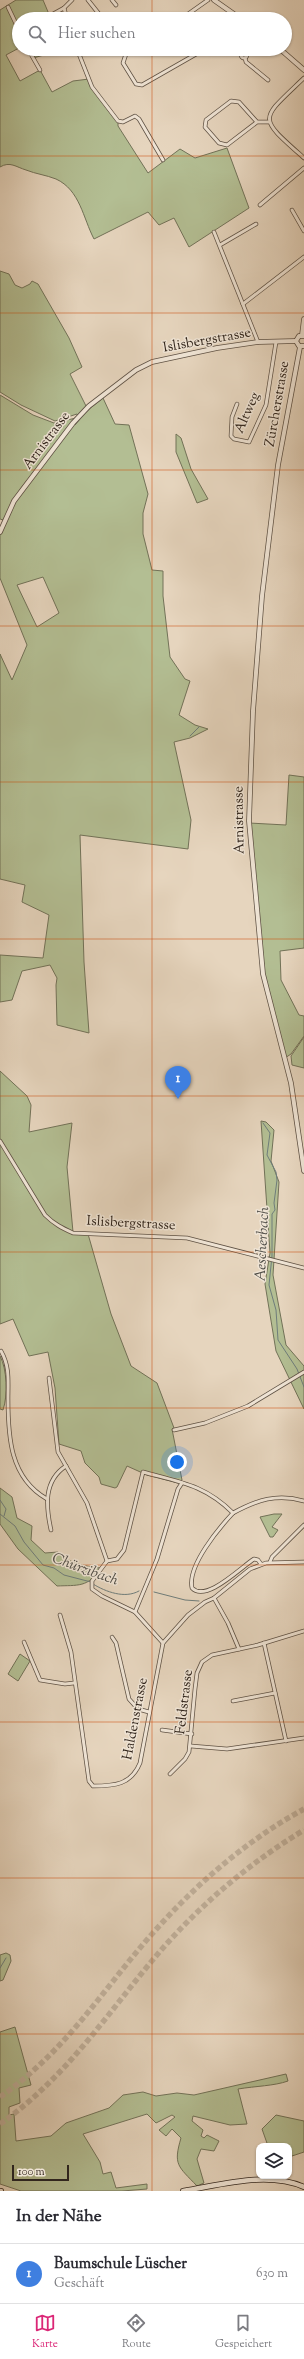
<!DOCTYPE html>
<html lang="de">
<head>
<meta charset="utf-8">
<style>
	body { margin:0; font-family:"Sorts Mill Goudy",serif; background:#f7f7f7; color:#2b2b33 }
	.controls { position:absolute; right:12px; bottom:12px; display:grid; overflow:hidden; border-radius:8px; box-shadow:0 1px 3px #0004 }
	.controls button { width:36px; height:36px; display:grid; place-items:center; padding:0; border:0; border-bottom:1px solid #e1e1e2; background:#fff; color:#2b2b33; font:20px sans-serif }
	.scale { position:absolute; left:12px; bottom:10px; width:57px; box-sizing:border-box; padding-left:4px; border:2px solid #32261d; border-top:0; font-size:11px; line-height:14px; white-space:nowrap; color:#32261d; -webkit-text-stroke:3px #efe4d5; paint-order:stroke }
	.you { position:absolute; left:177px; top:1462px; width:14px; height:14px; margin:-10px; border:3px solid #fff; border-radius:50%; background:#1a73e8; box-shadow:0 0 0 6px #1a73e833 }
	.badge { display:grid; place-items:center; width:26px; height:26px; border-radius:50%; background:#db2777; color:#fff; font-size:13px; font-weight:700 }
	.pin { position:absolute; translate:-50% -33px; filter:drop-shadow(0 1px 2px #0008) }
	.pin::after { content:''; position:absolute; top:21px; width:14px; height:12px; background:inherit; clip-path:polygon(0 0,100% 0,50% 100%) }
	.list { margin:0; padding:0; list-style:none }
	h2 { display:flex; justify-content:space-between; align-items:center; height:52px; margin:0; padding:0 16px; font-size:17px }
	h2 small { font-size:13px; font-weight:400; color:#7c7c81 }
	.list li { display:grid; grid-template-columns:26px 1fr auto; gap:12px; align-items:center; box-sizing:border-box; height:60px; padding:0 16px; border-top:1px solid #e1e1e2 }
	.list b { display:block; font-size:15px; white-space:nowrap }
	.list p { margin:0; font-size:13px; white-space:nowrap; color:#7c7c81 }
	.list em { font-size:13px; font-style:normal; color:#7c7c81 }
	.icon { flex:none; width:22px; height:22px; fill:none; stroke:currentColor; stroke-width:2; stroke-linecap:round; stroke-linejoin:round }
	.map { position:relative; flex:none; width:304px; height:2191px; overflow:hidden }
	.search { position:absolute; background:#fff; box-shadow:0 1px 3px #0004; left:12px; right:12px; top:12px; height:44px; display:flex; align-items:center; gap:10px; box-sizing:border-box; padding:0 14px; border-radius:22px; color:#7c7c81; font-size:15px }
	.sheet { height:112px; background:#fff }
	nav { display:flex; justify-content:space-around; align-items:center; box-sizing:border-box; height:56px; border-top:1px solid #e1e1e2; background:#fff; font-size:11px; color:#7c7c81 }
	nav a { display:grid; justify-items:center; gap:2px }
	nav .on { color:#db2777 }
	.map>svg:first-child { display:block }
	.green { fill:#b3be93; stroke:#727258; fill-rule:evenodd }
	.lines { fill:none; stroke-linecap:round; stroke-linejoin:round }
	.stream { stroke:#6f7d7b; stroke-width:1 }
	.motorway-tunnel { stroke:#c2b29e; stroke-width:5.5; stroke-dasharray:5.5 3; stroke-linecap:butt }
	.minor-casing { stroke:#5f5245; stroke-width:4.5 }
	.tertiary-casing { stroke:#5f5245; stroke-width:5.5 }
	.secondary-casing { stroke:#32261d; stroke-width:6 }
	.minor { stroke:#efe4d5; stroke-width:3 }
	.tertiary { stroke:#efe4d5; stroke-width:4 }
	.secondary { stroke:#efe4d5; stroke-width:4.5 }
	.grid { fill:none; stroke:#cd510f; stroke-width:1; stroke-opacity:0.55 }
	.labels { text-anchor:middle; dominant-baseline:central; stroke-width:3; stroke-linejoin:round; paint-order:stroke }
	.street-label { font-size:14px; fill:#32261d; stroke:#efe4d5 }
	.water-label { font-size:15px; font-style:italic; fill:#4c4a44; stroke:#efe4d5 }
</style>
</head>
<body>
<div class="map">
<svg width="304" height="2191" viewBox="0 0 304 2191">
	<rect width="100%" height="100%" fill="#e6d5be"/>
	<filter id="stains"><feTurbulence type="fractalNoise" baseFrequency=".005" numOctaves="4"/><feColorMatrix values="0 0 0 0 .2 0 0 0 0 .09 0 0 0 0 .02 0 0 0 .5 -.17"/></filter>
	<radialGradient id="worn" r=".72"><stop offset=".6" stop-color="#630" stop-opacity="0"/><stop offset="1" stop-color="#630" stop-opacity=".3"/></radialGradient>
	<!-- green -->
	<g class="green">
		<path d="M16 0H43L51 19H19V48L6 55 20 81 40 70 52 92 73 81 89 79 92 87 118 121V126L148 173 180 149 195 158 227 148 249 208 189 247 174 218 159 225 148 212 94 239C83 218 80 190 56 179 46 175 36 174 26 170 16 167 10 161 0 167V10Z"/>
		<path d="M28 49H62V50L33 58Z"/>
		<path d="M0 271 9 274 15 285 22 288 30 284 32 281 38 284 69 338 82 367 70 374 88 410 103 398 115 424 129 425 148 494 143 513V534L152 570 163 571V596L170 657 185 679 190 681 179 715 195 725 208 729 190 738 174 742 191 820 188 849 80 835 84 962 89 1033 57 1025 56 985 57 978 50 965 22 971 12 1000 0 1002V955L43 958 49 915 22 902 25 885 0 879V654L12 680 27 645 0 578V532L14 501 73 423 75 425 80 419 77 414 55 421 21 405 0 392ZM43 577 59 613 37 627 17 585Z"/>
		<path d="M0 395 33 415 54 423 76 418 21 488 3 520 0 519Z"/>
		<path d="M176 434 181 438 191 469 208 499 197 503 176 452Z"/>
		<path d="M289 775 304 777V948L280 951 281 980 299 1015 304 1016V1036L291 1054 285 1058 263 974 249 823 286 825Z"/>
		<path d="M304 1037V1068L292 1065 291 1056Z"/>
		<path d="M0 1071 27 1096 31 1105 29 1132 72 1123 67 1167 73 1232 88 1234 111 1314 131 1366 157 1383 174 1428 172 1429 182 1480 178 1483 147 1475 127 1466 117 1487 115 1488 101 1484 99 1477 85 1463 81 1451 59 1444 55 1388 48 1352 29 1356 13 1319 0 1324Z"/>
		<path d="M261 1121 266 1122 274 1130 271 1161 279 1182 273 1275 286 1345 304 1366V1409L276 1351 265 1284 270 1253Z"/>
		<path d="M0 1356C7 1369 8 1395 3 1410L0 1409Z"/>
		<path d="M0 1488 12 1497 17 1518 32 1526 31 1540 45 1553 58 1552C70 1564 84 1566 100 1568 89 1588 77 1585 57 1586L18 1549 0 1524Z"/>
		<path d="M274 1514H282L272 1527 278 1530 273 1537H270L260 1517Z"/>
		<path d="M20 1654 30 1661 18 1681 8 1674Z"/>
		<path d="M6 1953 10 1955 11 1961 3 1980 0 1981V1955Z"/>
		<path d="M15 2027 31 2085 19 2088 20 2103 9 2107V2115L14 2114 16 2141 51 2136 66 2123 109 2108 123 2095 143 2092 156 2096 177 2093 194 2095 286 2074 288 2081C274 2086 256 2086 238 2089L247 2124 230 2125 193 2116 192 2121 203 2130 201 2136 204 2138 207 2135 219 2141 214 2151 201 2149 197 2159 204 2183 197 2186C178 2166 173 2165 181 2138L172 2129 166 2136 159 2130 175 2117 172 2115 156 2123 147 2114 83 2134 100 2162 103 2174 111 2172 116 2188 147 2184V2189L122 2191H21L0 2184V2032Z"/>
		<path d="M276 2115 304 2121V2152L289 2157V2146H268L262 2129Z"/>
	</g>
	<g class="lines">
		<!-- stream -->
		<g class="stream">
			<path d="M190 736 199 727"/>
			<path d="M263 1123 270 1133 267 1155 276 1172 277 1180 274 1203 275 1210 272 1214V1256L269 1285 276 1310 278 1340 297 1369 304 1387"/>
			<path d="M0 1500 6 1509 4 1516"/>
			<path d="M0 1514 15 1526 24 1542 43 1565 54 1568 64 1575 91 1582"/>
			<path d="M93 1584C106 1592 125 1599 139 1591"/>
			<path d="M154 1592 185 1600 199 1601"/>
			<path d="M0 1968 6 1958"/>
		</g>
		<!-- motorway-tunnel -->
		<g class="motorway-tunnel">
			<path d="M0 2097C67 2050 100 1993 152 1934 195 1885 247 1840 304 1809"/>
			<path d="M0 2124C64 2079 102 2021 151 1962 194 1910 246 1865 304 1830"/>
		</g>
		<!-- minor casing -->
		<g class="minor-casing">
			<g id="minor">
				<path d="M88 0 103 19"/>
				<path d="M112 0 116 5"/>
				<path d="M8 7 19 30"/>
				<path d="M64 8 67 19"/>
				<path d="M44 19 64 8 72 0"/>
				<path d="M181 19 208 0"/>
				<path d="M28 49 40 70"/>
				<path d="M77 49 92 87 118 121 123 122 135 116 139 119 163 160"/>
				<path d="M130 49 126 54 123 63 136 84 142 85 205 49"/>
				<path d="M231 49 241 54"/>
				<circle cx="244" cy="55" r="3"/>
				<path d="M245 58 246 62 268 80"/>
				<path d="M304 78C259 121 257 116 304 158"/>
				<path d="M257 122 227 145 219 143 205 127 206 120 231 101 239 102 257 122H269"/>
				<path d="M260 205 304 168"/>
				<path d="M292 210 304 231"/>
				<path d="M214 232 258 342"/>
				<path d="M220 245 256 224"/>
				<path d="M243 304 304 257"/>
				<path d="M237 404 232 417 231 436 234 439 249 442 266 405 276 342"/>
				<path d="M0 1141 45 1215C54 1224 62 1228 73 1233L187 1238 304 1268"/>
				<path d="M1 1351C10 1367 8 1381 8 1399 8 1437 10 1478 47 1499"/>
				<path d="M49 1378 58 1452 87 1503 107 1561 92 1581V1589L102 1596 135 1612 163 1643"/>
				<path d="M174 1430 205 1423 248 1406 304 1372"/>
				<path d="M233 1513C219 1528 187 1566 192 1588 206 1603 241 1567 254 1559L258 1560 261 1564"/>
				<path d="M51 1530C46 1507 43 1481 66 1466"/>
				<path d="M107 1561 117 1559 124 1550 143 1472C180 1482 205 1485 233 1513 257 1500 277 1493 304 1501"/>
				<path d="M270 1562 272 1557 304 1525"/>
				<path d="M214 1598 228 1623 239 1649"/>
				<path d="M135 1612 157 1559 178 1489 182 1483"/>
				<path d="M60 1615 71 1652 89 1781 93 1786C114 1786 131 1785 140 1763L163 1643 188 1615 205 1602 214 1598 250 1569 266 1563 304 1562"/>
				<path d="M112 1637 116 1643 129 1699 138 1709 149 1712"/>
				<path d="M24 1642 40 1680 65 1684 74 1683"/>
				<path d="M264 1643 286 1741"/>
				<path d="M233 1701 275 1693"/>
				<path d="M162 1730 192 1734"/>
				<path d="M191 1746 227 1749 304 1738"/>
				<path d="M170 1774 185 1759 189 1752 195 1689 197 1673 202 1662 212 1655 258 1645 304 1631"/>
			</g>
		</g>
		<!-- tertiary casing -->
		<g class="tertiary-casing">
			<g id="tertiary">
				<path d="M214 0 241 19"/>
				<path d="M280 49 304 70"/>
				<path d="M302 335 304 319"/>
				<path d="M304 336H299L296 341 299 346H304"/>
				<path d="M300 347 278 465 262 596 253 711 249 821 263 974 291 1083 304 1171"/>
				<path d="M0 532 14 501 73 423 89 406 136 370 152 362 217 348 258 342 296 341"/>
			</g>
		</g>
		<!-- secondary casing -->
		<g class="secondary-casing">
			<g id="secondary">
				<path d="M0 2191H1"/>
				<path d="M183 2191C221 2185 267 2171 304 2187"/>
			</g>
		</g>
		<!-- minor -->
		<use href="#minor" class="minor"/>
		<!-- tertiary -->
		<use href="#tertiary" class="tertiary"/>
		<!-- secondary -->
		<use href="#secondary" class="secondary"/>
	</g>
	<!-- grid -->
	<path class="grid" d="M152 0V19M152 49V2191M0 156H304M0 313H304M0 470H304M0 626H304M0 782H304M0 939H304M0 1096H304M0 1252H304M0 1408H304M0 1565H304M0 1722H304M0 1878H304M0 2034H304"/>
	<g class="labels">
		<!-- street labels -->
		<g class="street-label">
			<text transform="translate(207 341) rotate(-10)">Islisbergstrasse</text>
			<text transform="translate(278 404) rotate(-80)">Zürcherstrasse</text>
			<text transform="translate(248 413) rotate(-66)">Altweg</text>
			<text transform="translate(47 441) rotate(-53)">Arnistrasse</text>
			<text transform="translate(240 820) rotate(-91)">Arnistrasse</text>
			<text transform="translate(131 1224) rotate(3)">Islisbergstrasse</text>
			<text transform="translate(185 1702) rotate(-83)">Feldstrasse</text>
			<text transform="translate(136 1719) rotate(-79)">Haldenstrasse</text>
		</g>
		<!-- water labels -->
		<g class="water-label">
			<text transform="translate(263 1244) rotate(-87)">Aescherbach</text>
			<text transform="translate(85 1570) rotate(20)">Chürzibach</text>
		</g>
	</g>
	<rect width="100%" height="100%" filter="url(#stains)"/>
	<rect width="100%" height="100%" fill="url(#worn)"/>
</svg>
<div class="controls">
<button><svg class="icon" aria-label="layers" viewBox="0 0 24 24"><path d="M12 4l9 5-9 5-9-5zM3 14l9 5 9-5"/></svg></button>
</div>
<div class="scale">100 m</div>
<div class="you"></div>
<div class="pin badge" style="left:178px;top:1099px;background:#3f7fe0">1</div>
<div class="search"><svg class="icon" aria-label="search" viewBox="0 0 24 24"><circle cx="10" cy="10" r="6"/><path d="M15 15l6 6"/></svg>Hier suchen</div>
</div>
<section class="sheet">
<h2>In der Nähe<small></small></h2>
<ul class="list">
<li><span class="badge" style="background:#3f7fe0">1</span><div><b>Baumschule Lüscher</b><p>Geschäft</p></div><em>630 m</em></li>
</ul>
</section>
<nav>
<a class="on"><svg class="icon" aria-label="map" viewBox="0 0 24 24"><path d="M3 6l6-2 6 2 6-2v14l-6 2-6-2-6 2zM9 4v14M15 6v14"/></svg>Karte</a>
<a><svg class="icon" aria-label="directions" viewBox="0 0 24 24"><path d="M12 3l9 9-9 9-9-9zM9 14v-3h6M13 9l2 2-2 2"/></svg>Route</a>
<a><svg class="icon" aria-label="saved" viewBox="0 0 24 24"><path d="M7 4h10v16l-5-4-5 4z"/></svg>Gespeichert</a>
</nav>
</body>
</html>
